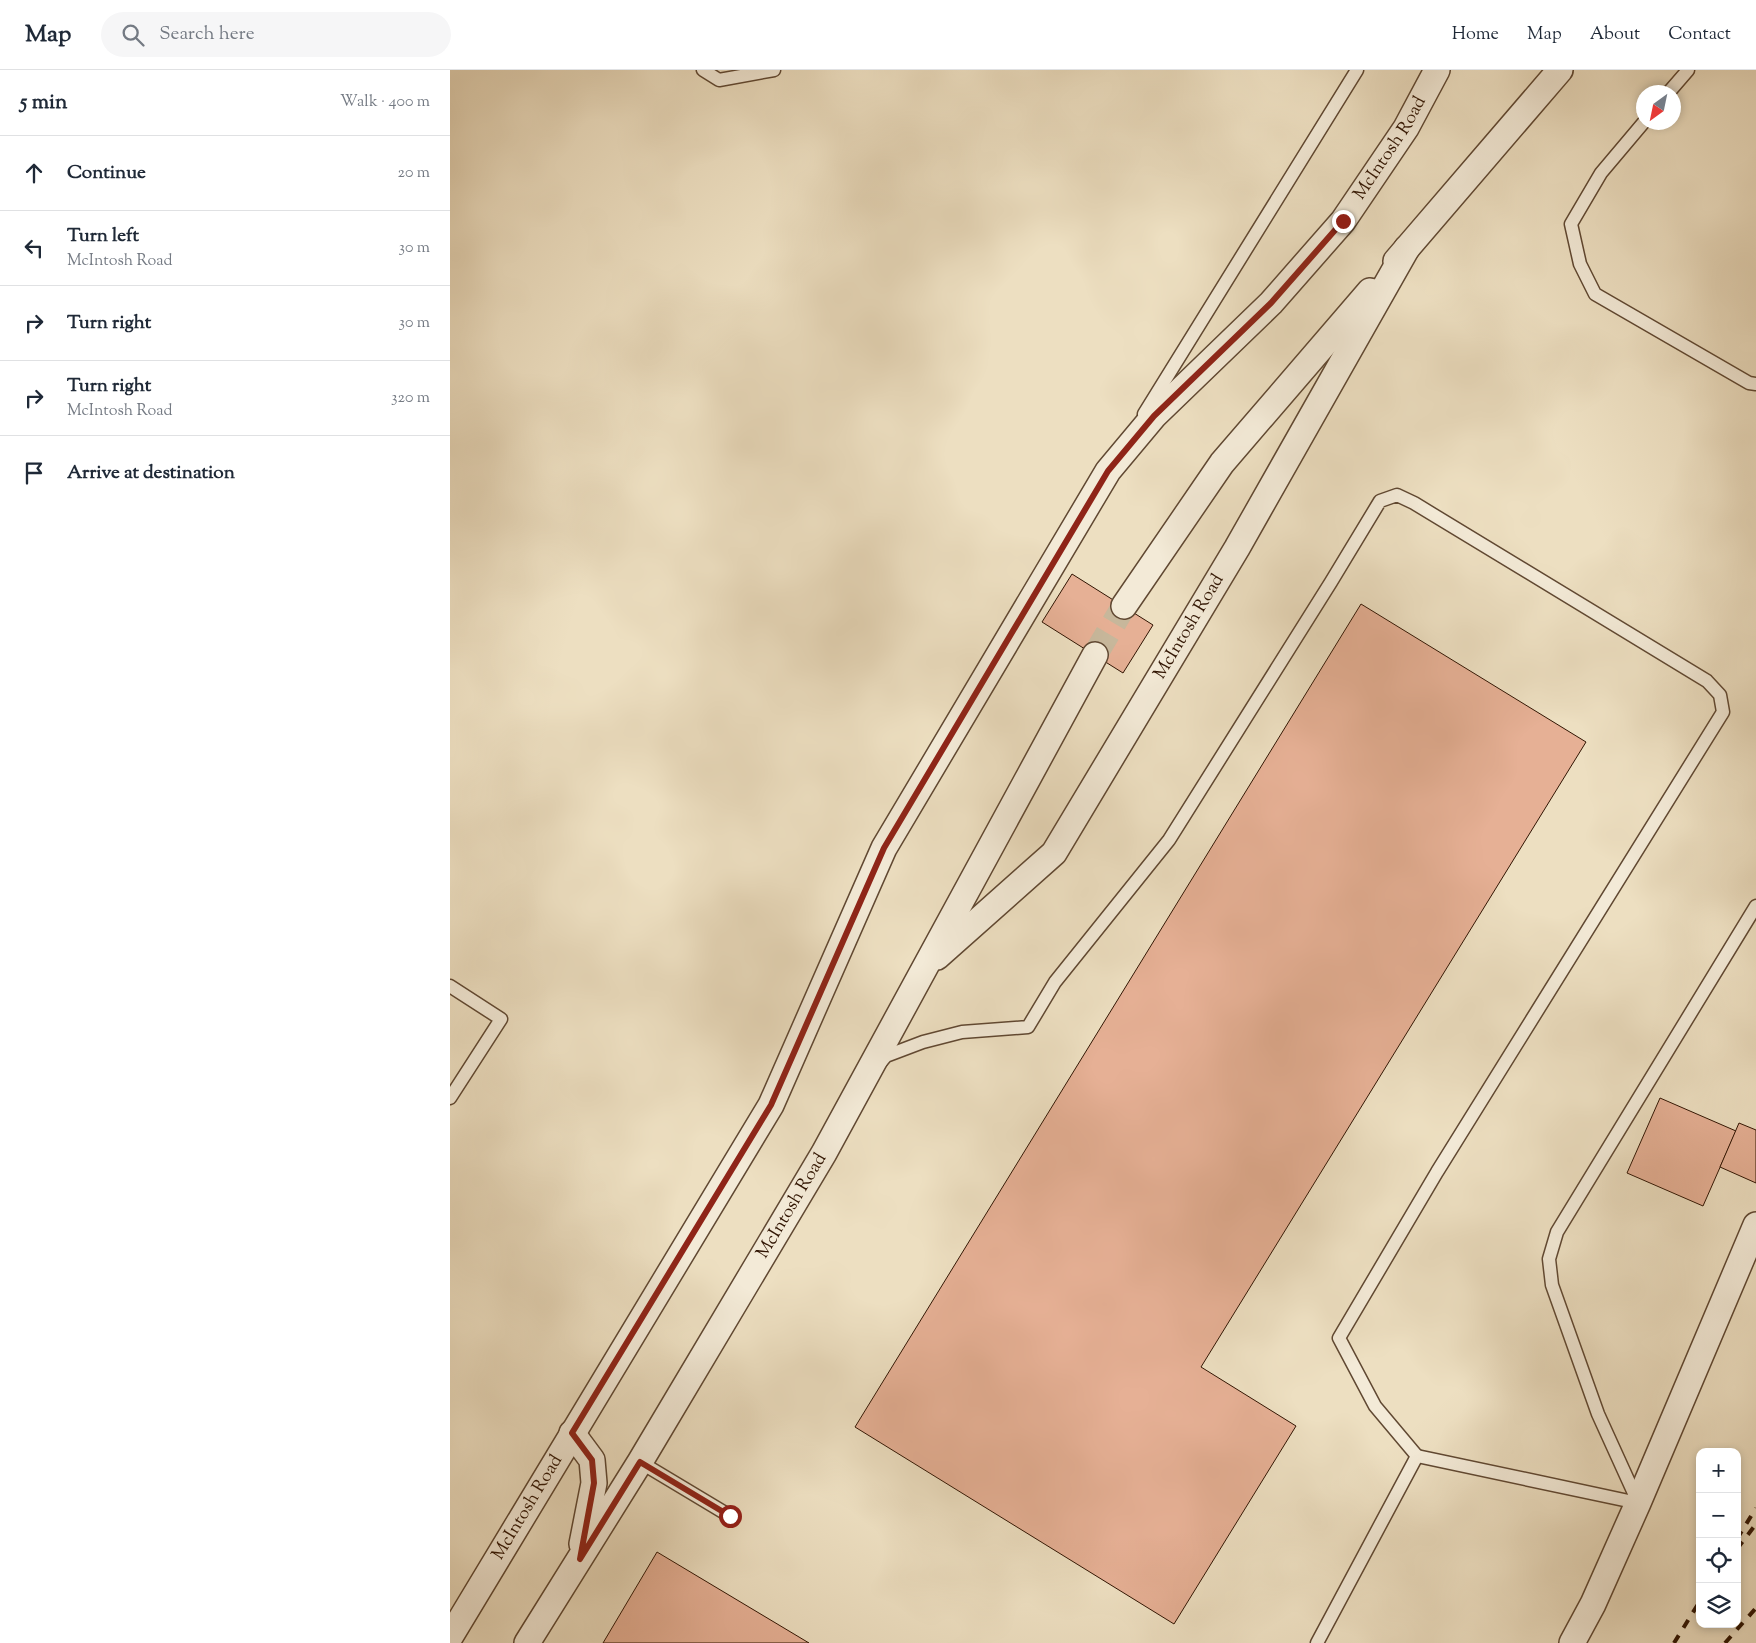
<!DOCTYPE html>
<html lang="en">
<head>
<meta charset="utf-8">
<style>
	body { margin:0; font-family:"Sorts Mill Goudy",serif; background:#f6f6f7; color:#1f2937 }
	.controls { position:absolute; right:15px; bottom:15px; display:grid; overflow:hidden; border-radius:10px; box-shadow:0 2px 8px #0003 }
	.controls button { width:45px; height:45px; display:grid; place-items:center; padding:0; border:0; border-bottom:1px solid #e0e1e3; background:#fff; color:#1f2937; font:25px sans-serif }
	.compass { position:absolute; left:1186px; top:15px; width:45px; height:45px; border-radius:50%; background:#fff; box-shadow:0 2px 8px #0003; rotate:213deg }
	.stop { position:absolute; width:15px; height:15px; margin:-11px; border:4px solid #8f2418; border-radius:50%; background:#fff }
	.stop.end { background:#8f2418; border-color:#fff; box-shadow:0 1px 5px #0008 }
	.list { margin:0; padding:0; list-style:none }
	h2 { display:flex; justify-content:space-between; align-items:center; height:65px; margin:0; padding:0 20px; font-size:21px }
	h2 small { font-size:16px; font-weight:400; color:#747a83 }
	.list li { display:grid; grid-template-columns:32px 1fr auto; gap:15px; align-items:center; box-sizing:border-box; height:75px; padding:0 20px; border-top:1px solid #e0e1e3 }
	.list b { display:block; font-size:19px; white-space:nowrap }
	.list p { margin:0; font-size:16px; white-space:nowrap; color:#747a83 }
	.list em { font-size:16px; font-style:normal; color:#747a83 }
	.icon { flex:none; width:28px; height:28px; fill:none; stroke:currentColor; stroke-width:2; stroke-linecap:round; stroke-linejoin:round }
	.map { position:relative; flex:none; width:1306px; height:1573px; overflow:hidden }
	header { display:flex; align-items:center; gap:30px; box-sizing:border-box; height:70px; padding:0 25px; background:#fff; border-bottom:1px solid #e0e1e3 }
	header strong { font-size:24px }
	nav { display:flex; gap:28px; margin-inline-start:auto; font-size:18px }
	.search { width:350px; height:45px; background:#f6f6f7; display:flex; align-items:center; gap:12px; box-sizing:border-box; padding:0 18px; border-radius:28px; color:#747a83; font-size:19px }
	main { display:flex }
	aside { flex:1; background:#fff }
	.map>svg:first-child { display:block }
	.building { fill:#e6b095; stroke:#311503 }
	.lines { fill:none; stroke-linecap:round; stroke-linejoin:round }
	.street-tunnel { stroke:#c7b79b; stroke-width:25; stroke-dasharray:25 12; stroke-linecap:butt }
	.lane-casing { stroke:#604832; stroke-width:15 }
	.street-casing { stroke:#604832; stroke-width:28 }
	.lane { stroke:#f3ead7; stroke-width:12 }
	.street { stroke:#f3ead7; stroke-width:25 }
	.rail { stroke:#311503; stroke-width:4; stroke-dasharray:9 9; stroke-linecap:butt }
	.route { stroke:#8f2418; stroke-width:6 }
	.labels { text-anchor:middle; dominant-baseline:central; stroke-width:4; stroke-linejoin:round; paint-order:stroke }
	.street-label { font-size:18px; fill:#311503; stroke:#f3ead7 }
</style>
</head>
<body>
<header>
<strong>Map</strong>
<div class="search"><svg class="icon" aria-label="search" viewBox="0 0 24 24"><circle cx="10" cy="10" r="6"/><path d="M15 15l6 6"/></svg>Search here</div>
<nav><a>Home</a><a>Map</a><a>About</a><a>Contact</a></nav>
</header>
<main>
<aside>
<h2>5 min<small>Walk · 400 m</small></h2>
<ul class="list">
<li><svg class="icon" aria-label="ahead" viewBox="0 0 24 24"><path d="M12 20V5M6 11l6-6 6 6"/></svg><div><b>Continue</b></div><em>20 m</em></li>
<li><svg class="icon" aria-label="left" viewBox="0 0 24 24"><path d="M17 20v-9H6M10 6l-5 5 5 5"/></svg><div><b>Turn left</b><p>McIntosh Road</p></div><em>30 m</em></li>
<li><svg class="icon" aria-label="right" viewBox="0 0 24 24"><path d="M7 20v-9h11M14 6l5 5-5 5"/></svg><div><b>Turn right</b></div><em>30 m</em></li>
<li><svg class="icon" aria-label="right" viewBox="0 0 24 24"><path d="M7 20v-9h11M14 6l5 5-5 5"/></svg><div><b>Turn right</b><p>McIntosh Road</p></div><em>320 m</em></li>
<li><svg class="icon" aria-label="arrive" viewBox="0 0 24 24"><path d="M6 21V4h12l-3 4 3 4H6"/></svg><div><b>Arrive at destination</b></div></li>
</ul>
</aside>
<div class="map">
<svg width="1306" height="1573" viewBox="0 0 1306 1573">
	<rect width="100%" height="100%" fill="#eddfc1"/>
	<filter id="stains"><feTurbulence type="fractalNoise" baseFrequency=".004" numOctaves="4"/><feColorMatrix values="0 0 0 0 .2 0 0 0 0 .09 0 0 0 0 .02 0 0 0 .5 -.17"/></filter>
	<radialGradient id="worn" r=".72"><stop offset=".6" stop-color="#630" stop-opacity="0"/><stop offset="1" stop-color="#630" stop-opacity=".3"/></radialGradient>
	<!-- building -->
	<g class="building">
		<path d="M622 504 703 555 673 603 592 552Z"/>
		<path d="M911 534 1136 672 751 1297 846 1356 724 1554 405 1357Z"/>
		<path d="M1210 1028 1286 1061 1253 1136 1177 1103Z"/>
		<path d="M1289 1053 1306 1060V1113L1270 1097Z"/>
		<path d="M207 1482 359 1573H153Z"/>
	</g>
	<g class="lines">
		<!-- street-tunnel -->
		<path class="street-tunnel" d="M645 585 674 536"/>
		<!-- lane casing -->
		<g class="lane-casing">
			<g id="lane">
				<path d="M253 0 269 10 324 0"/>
				<path d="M1219 22 1238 0"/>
				<path d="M1194 52 1151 103 1121 154 1130 194 1145 224 1299 313 1306 314"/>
				<path d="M694 344 907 0"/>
				<path d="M0 916 51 949 0 1028"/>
				<path d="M429 994 436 986 473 972 512 962 578 957 605 912 719 770 881 512 930 431 947 425 964 433 1257 611 1270 625 1273 642 987 1102 889 1268 925 1336 967 1386 867 1573"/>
				<path d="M967 1386 1188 1433"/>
				<path d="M190 1392 280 1446"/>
				<path d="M1188 1432 1148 1344 1102 1215 1099 1189 1107 1162 1306 836"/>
			</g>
		</g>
		<!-- street casing -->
		<g class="street-casing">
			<g id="street">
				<path d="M946 191 1110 0"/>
				<path d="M674 536 772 393 920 221"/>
				<path id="s1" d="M487 887 604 783 787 478 957 178"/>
				<path d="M122 1363 142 1390 144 1413 132 1474"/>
				<path id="s2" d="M0 1567 321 1035 434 778 658 401 704 346 821 233 893 151 956 58 987 0"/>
				<path id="s3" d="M77 1573 190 1392 374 1083 645 585"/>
				<path d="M1122 1573 1143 1534 1188 1433 1306 1155"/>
			</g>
		</g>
		<!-- lane -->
		<use href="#lane" class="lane"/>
		<!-- street -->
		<use href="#street" class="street"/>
		<!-- rail -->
		<g class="rail">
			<path d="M1287 1469 1306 1438"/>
			<path d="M1287 1479 1306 1454"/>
			<path d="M1224 1573 1250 1531"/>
			<path d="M1275 1573 1306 1538"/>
		</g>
	</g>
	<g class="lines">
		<!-- route -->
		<path class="route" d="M280 1446 190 1392 130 1489 144 1413 142 1390 122 1363 321 1035 434 778 658 401 704 346 821 233 893 151"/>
	</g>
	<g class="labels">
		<!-- street labels -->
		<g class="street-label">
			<text stroke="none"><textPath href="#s2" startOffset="1771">McIntosh Road</textPath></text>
			<text stroke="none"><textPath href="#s1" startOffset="420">McIntosh Road</textPath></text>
			<text stroke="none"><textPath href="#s3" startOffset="511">McIntosh Road</textPath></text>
			<text stroke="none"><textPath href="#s2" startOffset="151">McIntosh Road</textPath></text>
		</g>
	</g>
	<rect width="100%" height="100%" filter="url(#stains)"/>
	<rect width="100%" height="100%" fill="url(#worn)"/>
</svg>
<div class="controls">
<button>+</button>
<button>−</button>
<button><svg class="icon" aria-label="locate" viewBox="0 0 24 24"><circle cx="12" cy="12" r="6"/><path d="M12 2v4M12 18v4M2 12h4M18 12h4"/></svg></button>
<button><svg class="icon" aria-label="layers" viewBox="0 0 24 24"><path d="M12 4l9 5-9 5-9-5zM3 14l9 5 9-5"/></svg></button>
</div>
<svg class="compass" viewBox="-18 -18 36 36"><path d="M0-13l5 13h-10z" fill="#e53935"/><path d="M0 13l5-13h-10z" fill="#747a83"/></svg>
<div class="stop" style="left:280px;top:1446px"></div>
<div class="stop end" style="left:893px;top:151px"></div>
</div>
</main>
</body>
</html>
